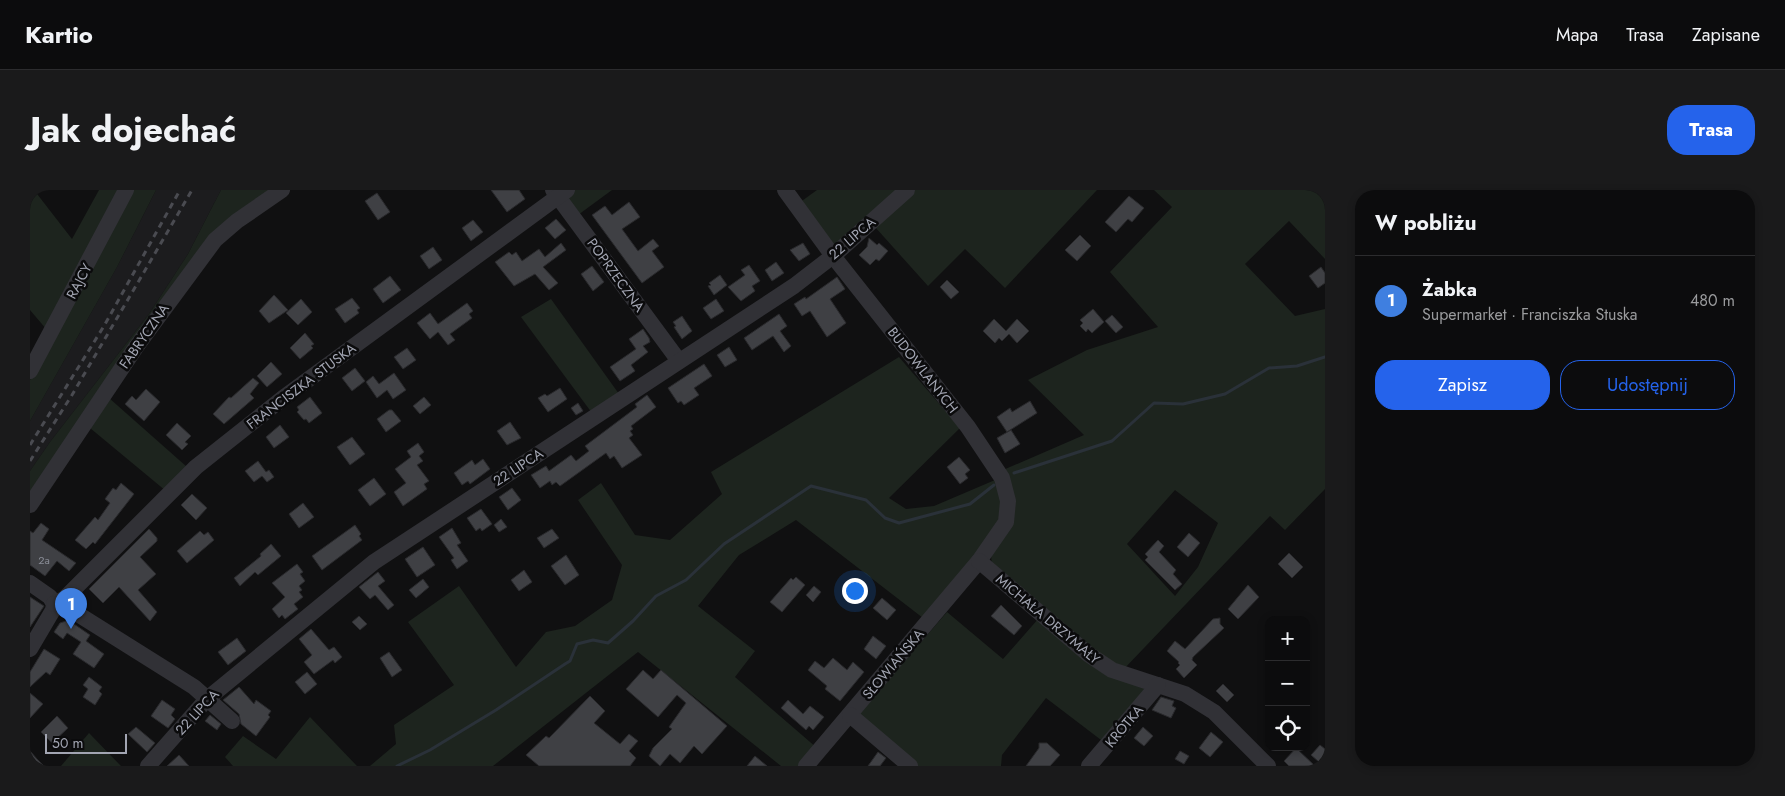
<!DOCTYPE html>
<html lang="pl">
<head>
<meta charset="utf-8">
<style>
	body { margin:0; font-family:Jost,sans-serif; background:#1a1a1b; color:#f1f3f6 }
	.controls { position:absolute; right:15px; bottom:15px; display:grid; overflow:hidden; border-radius:10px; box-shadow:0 2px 8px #0003 }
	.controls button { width:45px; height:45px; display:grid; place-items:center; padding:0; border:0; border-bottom:1px solid #2c2c2e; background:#0c0c0d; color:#f1f3f6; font:25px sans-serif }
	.scale { position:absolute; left:15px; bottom:12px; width:82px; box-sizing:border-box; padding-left:5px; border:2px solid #a2a5b2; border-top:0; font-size:14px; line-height:18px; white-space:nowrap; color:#a2a5b2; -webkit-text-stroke:4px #0b0b0c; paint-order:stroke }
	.you { position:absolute; left:824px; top:400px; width:18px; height:18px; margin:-12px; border:4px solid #fff; border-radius:50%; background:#1a73e8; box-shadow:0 0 0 8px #1a73e833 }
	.badge { display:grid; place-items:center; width:32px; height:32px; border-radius:50%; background:#2563eb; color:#fff; font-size:16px; font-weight:700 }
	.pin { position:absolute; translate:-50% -41px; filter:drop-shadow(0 1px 2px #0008) }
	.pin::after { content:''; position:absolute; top:26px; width:18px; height:15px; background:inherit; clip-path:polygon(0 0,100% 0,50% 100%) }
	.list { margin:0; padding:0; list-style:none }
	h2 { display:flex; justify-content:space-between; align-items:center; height:65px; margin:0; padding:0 20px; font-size:21px }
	h2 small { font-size:16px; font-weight:400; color:#9a9b9d }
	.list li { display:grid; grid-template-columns:32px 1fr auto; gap:15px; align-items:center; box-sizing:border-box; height:90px; padding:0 20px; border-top:1px solid #2c2c2e }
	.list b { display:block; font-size:19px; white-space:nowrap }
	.list p { margin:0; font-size:16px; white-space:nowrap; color:#9a9b9d }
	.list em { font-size:16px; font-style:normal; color:#9a9b9d }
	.actions { display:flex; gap:10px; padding:15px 20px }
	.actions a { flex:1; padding:11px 0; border:1px solid #2563eb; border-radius:20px; text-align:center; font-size:18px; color:#2563eb }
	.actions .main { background:#2563eb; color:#fff }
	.icon { flex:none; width:28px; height:28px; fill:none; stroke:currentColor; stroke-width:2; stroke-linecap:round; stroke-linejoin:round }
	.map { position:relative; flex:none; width:1295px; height:576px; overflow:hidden; border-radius:20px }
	header { display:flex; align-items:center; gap:30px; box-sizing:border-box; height:70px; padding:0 25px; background:#0c0c0d; border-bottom:1px solid #2c2c2e }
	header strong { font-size:24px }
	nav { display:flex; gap:28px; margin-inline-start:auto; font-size:18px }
	.intro { display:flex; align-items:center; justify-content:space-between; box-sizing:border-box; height:120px; padding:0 30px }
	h1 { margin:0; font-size:35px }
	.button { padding:12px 22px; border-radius:20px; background:#2563eb; color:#fff; font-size:18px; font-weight:700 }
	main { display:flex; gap:30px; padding:0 30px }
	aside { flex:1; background:#0c0c0d; border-radius:20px; box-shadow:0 2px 8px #0003 }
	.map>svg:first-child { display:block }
	.built { fill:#1c1c1e }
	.green { fill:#1d241e; fill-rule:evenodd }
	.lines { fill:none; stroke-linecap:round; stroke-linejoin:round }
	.stream { stroke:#2a3139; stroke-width:3 }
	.building { fill:#3f4044; stroke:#2a2a2d }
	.minor { stroke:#313136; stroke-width:16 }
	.rail { stroke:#4a4b51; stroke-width:3; stroke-dasharray:6 5; stroke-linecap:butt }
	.labels { text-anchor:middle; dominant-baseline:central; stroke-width:5; stroke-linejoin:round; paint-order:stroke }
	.number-label { font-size:11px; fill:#898c96 }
	.street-label { font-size:14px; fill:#a2a5b2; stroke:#0b0b0c }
</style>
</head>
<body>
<header>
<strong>Kartio</strong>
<nav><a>Mapa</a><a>Trasa</a><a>Zapisane</a></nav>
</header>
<div class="intro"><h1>Jak dojechać</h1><a class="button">Trasa</a></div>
<main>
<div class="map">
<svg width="1295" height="576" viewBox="0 0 1295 576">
	<rect width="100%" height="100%" fill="#101011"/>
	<!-- built -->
	<path class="built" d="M126 0H191L158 64 119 124 20 252 0 281V231L87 77Z"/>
	<!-- green -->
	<g class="green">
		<path d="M0 0H4L42 49 69 0H91L17 140 0 120Z"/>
		<path d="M101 0H126L87 77 0 231V190Z"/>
		<path d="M191 0H239L209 21 0 306V281L20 252 119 124 158 64Z"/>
		<path d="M528 0H582L548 25Z"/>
		<path d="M787 0H870L803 60 769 13Z"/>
		<path d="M874 0H1067L975 98 935 59 898 96 845 37Z"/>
		<path d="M1124 0H1295V69L1259 31 1215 74 1265 126 1295 119V299L1255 340 1240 326 1093 480 1073 472 962 377 961 365 983 331 973 280 1054 245 998 190 1057 160 1128 137 1080 82 1142 17ZM1145 300 1188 333 1168 377 1145 406 1097 354Z"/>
		<path d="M521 109 589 204 562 223 491 127Z"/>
		<path d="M869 167 930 238 859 308 876 319 904 316 965 290C971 302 974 313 971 327 967 346 908 410 893 428L766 330 709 365 668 416 725 461 705 487 787 558 770 576H751L608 462 463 576H340L366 554 364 535 424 495 378 432 429 396 486 477 516 442 545 436 582 410 592 375 548 310 571 293 605 345 640 350 692 304 681 282Z"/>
		<path d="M79 208 157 277 136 301 60 238Z"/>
		<path d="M917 422 973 469 1009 428 1118 499 1075 553 1016 508 972 565 971 576H887L827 526Z"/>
		<path d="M280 527 327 576H203L195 567 213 546 246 569Z"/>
		<path d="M59 543 91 576H31Z"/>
	</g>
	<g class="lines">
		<!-- stream -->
		<g class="stream">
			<path d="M984 283 1082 251 1124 213 1153 214 1195 204 1239 178 1267 176 1295 167"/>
			<path d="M367 576 400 560 466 520 535 474 540 471 547 454 563 450 578 453 603 431 626 406 656 390 694 354 781 296 836 310 855 328 869 333 940 314 964 295"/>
		</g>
	</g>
	<!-- building -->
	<g class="building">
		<path d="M461 0H489L495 9 477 22Z"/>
		<path d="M347 3 360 22 348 30 335 11Z"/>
		<path d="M1099 6 1114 18 1102 32 1098 29 1086 42 1075 32Z"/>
		<path d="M599 12 610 27 592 39 608 61 623 49 629 56 622 61 634 77 612 93 562 25 575 16 582 25Z"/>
		<path d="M526 29 536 40 525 49 515 38Z"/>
		<path d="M443 30 453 42 441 51 432 38Z"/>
		<path d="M1050 45 1061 56 1047 71 1035 60Z"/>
		<path d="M839 48 847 55 849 53 858 61 849 71 846 69 840 75 829 65 837 57Z"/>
		<path d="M531 53 536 60 513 77 528 93 519 100 505 84 484 96 465 72 479 62 482 65 486 62 492 71 509 59 515 67Z"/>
		<path d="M773 53 780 64 769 71 760 60Z"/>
		<path d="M403 57 412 70 399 79 390 66Z"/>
		<path d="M746 72 754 83 742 91 735 80Z"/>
		<path d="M719 75 730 91 722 96 725 101 711 111 698 97 715 85 711 80Z"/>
		<path d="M562 76 574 92 563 101 551 84Z"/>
		<path d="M1291 77 1295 83V93L1288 98 1279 86Z"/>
		<path d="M690 85 697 95 684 105 678 96 681 95 679 93Z"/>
		<path d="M360 86 371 100 353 113 343 99Z"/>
		<path d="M807 87 815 99 800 109 816 133 797 147 780 121 772 126 764 114 775 107 776 109Z"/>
		<path d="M917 90 929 102 921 109 910 97Z"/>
		<path d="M244 105 258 120 239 133 229 121Z"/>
		<path d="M322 108 330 118 327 120 329 123 315 133 305 119Z"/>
		<path d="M271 109 282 122 268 135 256 123Z"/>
		<path d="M686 109 694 121 681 129 673 118Z"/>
		<path d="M437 113 443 121 439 124 442 128 420 144 425 150 418 155 408 142 400 149 387 133 400 123 408 134Z"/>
		<path d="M1063 119 1074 132 1062 143 1058 139 1056 142 1050 136 1053 133 1050 130Z"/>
		<path d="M749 124 757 136 750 141 761 156 754 162 743 146 722 160 714 148Z"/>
		<path d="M1082 125 1093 137 1086 143 1075 131Z"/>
		<path d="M652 126 662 141 652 149 644 137 646 136 643 132Z"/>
		<path d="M964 129 976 141 987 129 999 141 987 153 979 144 972 151 969 148 965 153 953 141Z"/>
		<path d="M613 139 619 148 620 152 613 156 618 162 601 175 605 181 590 191 580 177 606 159 599 149Z"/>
		<path d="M275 143 284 154 281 156 283 158 270 169 260 158Z"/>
		<path d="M699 157 707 170 695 177 687 165Z"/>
		<path d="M377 158 386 170 373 179 364 167Z"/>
		<path d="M241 172 252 184 237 197 227 186Z"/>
		<path d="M674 174 682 186 664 198 669 205 654 215 651 211 648 213 638 198Z"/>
		<path d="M325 178 335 191 322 201 312 188Z"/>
		<path d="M364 183 376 200 363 209 357 200 347 208 336 192 343 186 349 194Z"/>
		<path d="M223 188 229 193 220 204 224 208 194 234 183 224 199 207 201 208Z"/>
		<path d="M530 198 537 209 518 222 508 208 515 204 517 206Z"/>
		<path d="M116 199 130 212 114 231 95 214 102 206 106 210Z"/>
		<path d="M617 205 626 217 601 236 603 239 600 241 603 245 599 248 612 265 592 278 584 266 580 269 576 263 530 296 526 292 522 295 520 291 510 298 501 285 516 276 519 281 541 265 546 271 559 261 555 256 607 217 605 214Z"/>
		<path d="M280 207 292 223 279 233 276 229 274 230 267 222 269 220 267 217Z"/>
		<path d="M394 207 401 215 390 224 383 216Z"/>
		<path d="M1000 211 1007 223 977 242 967 227 980 218 982 222Z"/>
		<path d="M548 213 553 221 546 225 541 218Z"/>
		<path d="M359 220H362L371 231 356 242 347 229Z"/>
		<path d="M480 232 491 248 477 255 467 241Z"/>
		<path d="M147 233 161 246 155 252 158 254 152 260 136 245Z"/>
		<path d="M250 235 259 247 244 258 236 247Z"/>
		<path d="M981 240 990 254 975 263 967 248Z"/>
		<path d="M322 247 335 264 320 275 307 257Z"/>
		<path d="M388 253 394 262 389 266 393 271 387 275 399 291 394 294 397 299 373 316 364 302 376 293 365 279 381 267 377 261Z"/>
		<path d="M929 267 940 280 935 284 938 288 930 294 917 277Z"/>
		<path d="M453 269 460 279 440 294 438 291 432 295 424 283 442 270 445 275Z"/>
		<path d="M228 271 236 282 239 280 244 287 237 292 232 286 224 292 215 281Z"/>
		<path d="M344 288 356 304 340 316 328 300Z"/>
		<path d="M91 293 104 304 65 354 63 352 56 359 45 350 65 327 68 330 80 313 75 309 83 298 86 300Z"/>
		<path d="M482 298 491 310 478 320 469 307Z"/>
		<path d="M162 304 177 318 166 330 151 315Z"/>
		<path d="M273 313 284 327 269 338 259 324Z"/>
		<path d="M451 319 462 334 452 341 450 338 446 341 437 328Z"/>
		<path d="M471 329 477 337 469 342 464 335Z"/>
		<path d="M11 333 19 339 12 350 46 373 39 381 27 371 15 386 0 375V341L3 343Z"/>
		<path d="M325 335 331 344 329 346 332 350 292 380 282 366Z"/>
		<path d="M422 338 431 353 427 355 438 371 427 379 421 370 424 368 409 347Z"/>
		<path d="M119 339 127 348V351L110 367 126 384 108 400 127 422 120 431 89 397 73 413 59 399Z"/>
		<path d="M522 339 529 348 514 358 507 348Z"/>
		<path d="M170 341 174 345 178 342 184 350 157 373 147 361Z"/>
		<path d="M1159 343 1170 353 1158 367 1147 357Z"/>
		<path d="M1128 350 1134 356 1129 362 1146 380 1143 384 1152 394 1145 400 1115 370 1118 367 1115 364Z"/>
		<path d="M241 354 251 366 228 385 225 382 210 396 204 388 231 366 230 364Z"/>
		<path d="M393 357 405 375 387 387 375 369Z"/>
		<path d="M1259 363 1273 377 1262 388 1248 374Z"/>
		<path d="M536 365 549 385 535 395 521 376Z"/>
		<path d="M267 374 273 382 270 384 275 391 269 396 272 400 269 402 273 407 264 414 268 419 255 429 252 425 249 428 242 419 255 407 242 393Z"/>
		<path d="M494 380 502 392 489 401 481 390Z"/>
		<path d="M348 382 355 391 348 396 364 415 358 420 345 405 340 409 329 397Z"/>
		<path d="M766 387 775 395 752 422 740 412 761 388 763 390Z"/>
		<path d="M393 389 399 397 386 408 379 400Z"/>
		<path d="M1218 395 1229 407 1208 429 1198 419Z"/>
		<path d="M784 396 791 402 783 412 776 405Z"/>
		<path d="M0 407 14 416 0 437Z"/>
		<path d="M852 408 866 420 857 430 843 418Z"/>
		<path d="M971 415 992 436 984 445 961 426Z"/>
		<path d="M329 426 337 434 330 440 322 432Z"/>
		<path d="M1190 428V434L1194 438 1163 467 1162 470 1167 475 1154 488 1146 479 1150 475 1148 473 1149 472 1137 461 1145 451 1155 459 1183 429Z"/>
		<path d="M36 431 41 432 60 445 56 451 74 464 64 478 43 464 51 452 37 443 33 449 24 442 30 433Z"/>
		<path d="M281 439 299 460 304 457 312 467 305 473 303 470 284 484 274 472 282 465 269 449Z"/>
		<path d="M843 446 856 456 846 469 834 459Z"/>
		<path d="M207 448 216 461 198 475 188 462Z"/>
		<path d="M14 459 30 469 20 485 16 482 0 497V482Z"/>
		<path d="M359 462 372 480 362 487 350 468Z"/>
		<path d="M803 468 817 480 823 472 834 482 810 511 795 499 797 496 778 480 785 471 794 478Z"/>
		<path d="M613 480 623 489 631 480 697 536 672 564 664 556 650 573 640 564 630 576 619 566 623 558 642 539 639 537 656 513 647 505 628 527 596 499Z"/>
		<path d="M277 482 287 494 275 504 265 492Z"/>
		<path d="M59 487 72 497 69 501 72 504 65 515 53 507 58 499 53 495Z"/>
		<path d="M1193 494 1204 505 1197 512 1186 501Z"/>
		<path d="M209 497 224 514 226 510 241 521 238 525 240 527 226 546 211 534 209 524 193 510Z"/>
		<path d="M0 503 13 514 0 528Z"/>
		<path d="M560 506 575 521 564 533 590 554 599 544 608 551 599 561 606 568 600 576H509L496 565 516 546 519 548Z"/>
		<path d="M1131 507 1144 511 1142 516 1146 518 1141 528 1122 520Z"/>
		<path d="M132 510 145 519 141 525 145 529 138 538 121 526Z"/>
		<path d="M758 510 773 524 780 516 794 527 783 540 779 536 776 540 751 518Z"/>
		<path d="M180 525 191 534 187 540 175 531Z"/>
		<path d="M27 526 38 538 22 553 11 542Z"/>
		<path d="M106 537 125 553 117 562 98 544Z"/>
		<path d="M1113 537 1123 546 1114 556 1104 548Z"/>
		<path d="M1181 542 1193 552 1180 567 1169 558Z"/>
		<path d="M1009 553H1017L1030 565 1020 576H996L1009 558Z"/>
		<path d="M1290 555 1295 559V565L1289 572 1281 565Z"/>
		<path d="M1266 558 1285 576H1259L1254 571Z"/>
		<path d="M0 561 7 569 14 576H0Z"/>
		<path d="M1150 561 1159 566 1154 574 1145 569Z"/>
		<path d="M848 562 856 568 850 576H838Z"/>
		<path d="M149 565 159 576H137Z"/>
		<path d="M725 566 737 576H717Z"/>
	</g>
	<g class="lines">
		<!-- minor -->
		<g class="minor">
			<path d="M523 0 649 171"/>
			<path d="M755 0 803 66 938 237 972 288 978 311 976 332 949 371 776 576"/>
			<path d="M0 181 96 0"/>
			<path d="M0 315 106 157 185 50 207 31 252 0"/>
			<path d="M949 371 1058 464 1082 480 1155 504 1184 522 1238 576"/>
			<path d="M0 393 20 407 24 414 23 420 0 459"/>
			<path d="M24 414 34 409 166 277 253 208 537 0"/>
			<path d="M24 414 35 416 164 497 202 531"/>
			<path d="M820 525 880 576"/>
			<path d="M118 576 177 509 344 372 764 96 803 66 877 0"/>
			<path d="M1059 576 1128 495"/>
		</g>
		<!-- rail -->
		<g class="rail">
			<path d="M0 255 74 136 150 0"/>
			<path d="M0 271 42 205 162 0"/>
		</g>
	</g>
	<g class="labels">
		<!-- number labels -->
		<g class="number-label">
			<text x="14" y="370">2a</text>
		</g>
		<!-- street labels -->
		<g class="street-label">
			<text transform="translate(822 48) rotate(-41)">22 LIPCA</text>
			<text transform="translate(586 85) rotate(54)">POPRZECZNA</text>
			<text transform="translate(49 91) rotate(-62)">RAJCY</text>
			<text transform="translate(114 146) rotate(-55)">FABRYCZNA</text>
			<text transform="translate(893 180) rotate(52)">BUDOWLANYCH</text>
			<text transform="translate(271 196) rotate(-37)">FRANCISZKA STUSKA</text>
			<text transform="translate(488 277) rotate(-33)">22 LIPCA</text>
			<text transform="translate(1018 429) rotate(40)">MICHAŁA DRZYMAŁY</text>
			<text transform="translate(863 474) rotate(-50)">SŁOWIAŃSKA</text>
			<text transform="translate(167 522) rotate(-47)">22 LIPCA</text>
			<text transform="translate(1094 536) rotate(-50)">KRÓTKA</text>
		</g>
	</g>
</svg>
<div class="controls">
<button>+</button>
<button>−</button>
<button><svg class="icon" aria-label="locate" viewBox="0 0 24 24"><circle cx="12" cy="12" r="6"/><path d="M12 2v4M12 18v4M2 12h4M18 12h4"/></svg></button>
</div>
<div class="scale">50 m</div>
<div class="you"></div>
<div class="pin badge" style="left:41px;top:439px;background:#3f7fe0">1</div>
</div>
<aside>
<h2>W pobliżu<small></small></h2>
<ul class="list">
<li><span class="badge" style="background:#3f7fe0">1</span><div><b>Żabka</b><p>Supermarket · Franciszka Stuska</p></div><em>480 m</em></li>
</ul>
<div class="actions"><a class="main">Zapisz</a><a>Udostępnij</a></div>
</aside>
</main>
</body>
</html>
